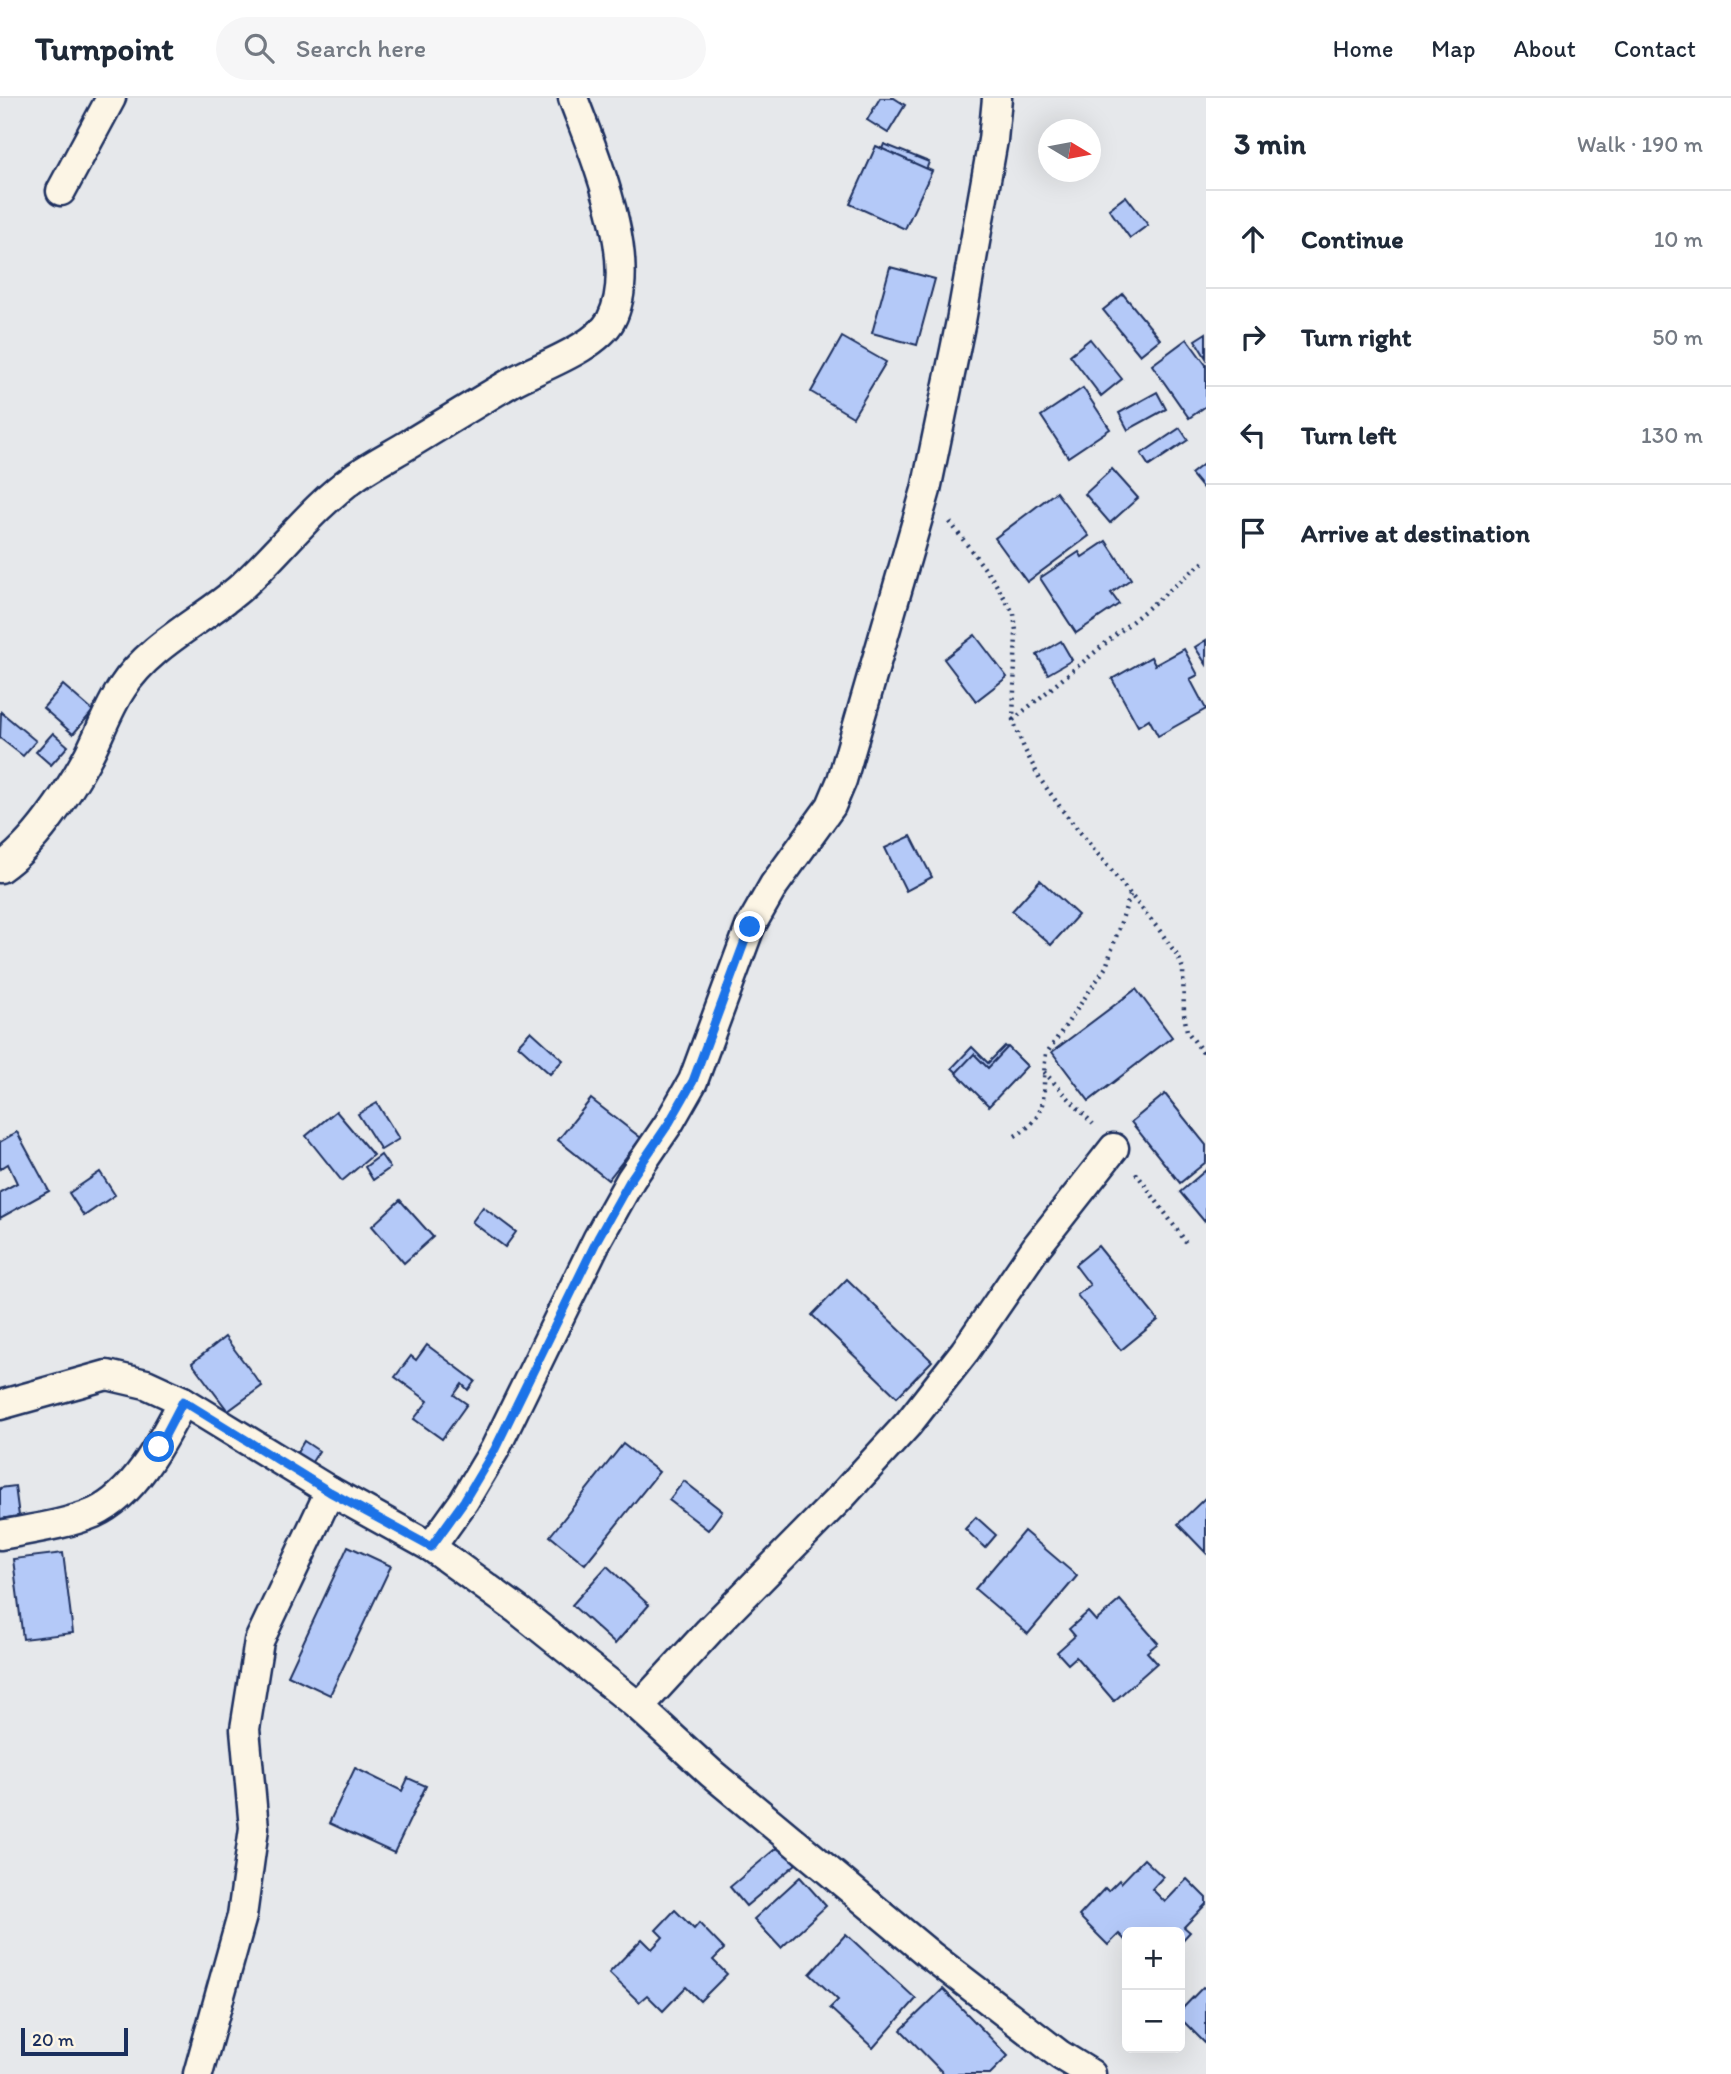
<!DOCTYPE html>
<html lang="en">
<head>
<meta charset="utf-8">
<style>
	body { margin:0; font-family:Itim,sans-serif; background:#f6f6f7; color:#1f2937 }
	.controls { position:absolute; right:21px; bottom:21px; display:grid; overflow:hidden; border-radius:10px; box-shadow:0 7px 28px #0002 }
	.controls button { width:63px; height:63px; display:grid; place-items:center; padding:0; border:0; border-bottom:2px solid #e0e1e3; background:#fff; color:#1f2937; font:35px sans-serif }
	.compass { position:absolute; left:1038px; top:21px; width:63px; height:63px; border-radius:50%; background:#fff; box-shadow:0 7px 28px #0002; rotate:100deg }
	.scale { position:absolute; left:21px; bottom:18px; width:107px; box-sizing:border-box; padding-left:7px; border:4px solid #1b2f5e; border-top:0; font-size:19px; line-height:24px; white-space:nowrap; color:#1b2f5e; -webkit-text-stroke:5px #fcf5e5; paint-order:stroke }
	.stop { position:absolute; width:21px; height:21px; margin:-16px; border:5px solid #1a73e8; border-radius:50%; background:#fff }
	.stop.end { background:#1a73e8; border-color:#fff; box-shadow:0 2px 7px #0008 }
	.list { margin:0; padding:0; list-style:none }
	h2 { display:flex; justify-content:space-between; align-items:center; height:91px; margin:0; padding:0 28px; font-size:30px }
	h2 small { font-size:23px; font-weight:400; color:#747a83 }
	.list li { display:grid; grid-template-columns:46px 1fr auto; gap:21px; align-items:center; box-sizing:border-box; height:98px; padding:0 28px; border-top:2px solid #e0e1e3 }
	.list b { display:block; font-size:26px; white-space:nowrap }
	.list em { font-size:23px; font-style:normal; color:#747a83 }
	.icon { flex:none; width:38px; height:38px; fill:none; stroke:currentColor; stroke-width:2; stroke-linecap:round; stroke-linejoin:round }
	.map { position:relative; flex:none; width:1206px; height:1976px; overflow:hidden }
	header { display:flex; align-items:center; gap:42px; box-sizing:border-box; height:98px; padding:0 35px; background:#fff; border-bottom:2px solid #e0e1e3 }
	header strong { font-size:33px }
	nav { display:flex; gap:38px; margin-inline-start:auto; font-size:24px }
	.search { width:490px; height:63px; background:#f6f6f7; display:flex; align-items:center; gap:18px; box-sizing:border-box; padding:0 24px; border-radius:38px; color:#747a83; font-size:26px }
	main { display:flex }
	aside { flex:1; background:#fff }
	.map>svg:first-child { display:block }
	.building { fill:#b4c9f8; stroke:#1b2f5e; stroke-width:2 }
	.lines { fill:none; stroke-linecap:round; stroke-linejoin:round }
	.minor-casing { stroke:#1b2f5e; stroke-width:33 }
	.path { stroke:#1b2f5e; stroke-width:4.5; stroke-dasharray:2 5; stroke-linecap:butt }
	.minor { stroke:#fcf5e5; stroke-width:28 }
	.route { stroke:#1a73e8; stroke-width:9 }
</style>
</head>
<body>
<header>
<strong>Turnpoint</strong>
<div class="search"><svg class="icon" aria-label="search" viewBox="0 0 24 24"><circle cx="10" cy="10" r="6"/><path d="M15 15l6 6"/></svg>Search here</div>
<nav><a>Home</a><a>Map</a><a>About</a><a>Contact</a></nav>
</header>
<main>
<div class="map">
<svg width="1206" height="1976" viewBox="0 0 1206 1976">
	<rect width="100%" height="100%" fill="#e6e8eb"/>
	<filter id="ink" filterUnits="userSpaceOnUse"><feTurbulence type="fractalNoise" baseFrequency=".0143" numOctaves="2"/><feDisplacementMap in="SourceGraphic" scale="14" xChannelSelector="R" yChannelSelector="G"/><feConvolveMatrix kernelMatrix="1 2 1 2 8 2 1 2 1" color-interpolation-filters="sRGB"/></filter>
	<g filter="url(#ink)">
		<!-- building -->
		<g class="building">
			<path d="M880 0H894L905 7 888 35 867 22Z"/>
			<path d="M884 46 929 64 905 127 859 109Z"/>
			<path d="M876 48 932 73 905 131 850 106Z"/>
			<path d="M1126 98 1148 127 1130 140 1109 111Z"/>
			<path d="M890 169 935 181 917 247 872 235Z"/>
			<path d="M1123 196 1160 241 1140 257 1103 212Z"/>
			<path d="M1206 235V260L1195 242Z"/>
			<path d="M842 239 886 264 853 319 811 294Z"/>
			<path d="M1090 241 1122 281 1101 298 1070 257Z"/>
			<path d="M1187 241 1206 267V308L1189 320 1152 267Z"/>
			<path d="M1083 290 1110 331 1068 359 1041 318Z"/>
			<path d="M1157 294 1166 311 1128 332 1119 315Z"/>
			<path d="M1180 330 1188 342 1149 368 1141 356Z"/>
			<path d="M1206 364V394L1191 376Z"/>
			<path d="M1112 371 1138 400 1110 425 1085 396Z"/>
			<path d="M1056 394 1089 438 1027 484 995 440Z"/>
			<path d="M1106 443 1131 481 1111 495 1119 506 1076 535 1040 480 1079 454 1082 459Z"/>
			<path d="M975 537 1007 579 976 603 944 561Z"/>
			<path d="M1206 542V566L1195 549Z"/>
			<path d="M1061 543 1072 562 1048 576 1037 557Z"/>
			<path d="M1184 551 1198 577 1190 581 1206 611 1158 638 1149 621 1138 628 1112 581 1151 559 1155 567Z"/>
			<path d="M63 587 93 613 73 636 43 610Z"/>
			<path d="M1 614 36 643 23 658 0 640Z"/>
			<path d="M53 635 68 648 51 667 36 654Z"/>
			<path d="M911 738 932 779 906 793 885 750Z"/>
			<path d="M1040 782 1078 817 1051 847 1012 813Z"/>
			<path d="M1136 891 1172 939 1089 1003 1052 954Z"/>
			<path d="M531 933 563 962 550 976 518 947Z"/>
			<path d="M1005 948 1025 966 988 1004 952 970 972 949 988 965Z"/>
			<path d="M1008 949 1027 968 989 1008 956 975 974 956 988 970Z"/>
			<path d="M1165 996 1206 1047V1064L1180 1085 1131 1024Z"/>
			<path d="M591 1001 641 1040 608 1082 558 1042Z"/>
			<path d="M377 1005 399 1041 381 1052 358 1016Z"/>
			<path d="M336 1013 373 1057 342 1083 306 1038Z"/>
			<path d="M17 1034 49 1093 0 1120V1094L17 1085 8 1066 0 1071V1044Z"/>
			<path d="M381 1057 390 1070 373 1082 365 1069Z"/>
			<path d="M1206 1072V1121L1204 1123 1180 1094Z"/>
			<path d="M100 1074 115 1097 84 1118 69 1095Z"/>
			<path d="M400 1102 433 1139 404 1165 372 1128Z"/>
			<path d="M483 1109 516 1134 505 1149 472 1124Z"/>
			<path d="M1098 1148 1158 1222 1121 1252 1077 1197 1090 1187 1075 1167Z"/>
			<path d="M847 1181 932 1263 897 1299 812 1217Z"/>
			<path d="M225 1239 262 1288 228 1313 192 1265Z"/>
			<path d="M427 1247 475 1283 468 1292 462 1286 454 1297 467 1306 442 1341 414 1321 428 1303 395 1279 411 1258 416 1262Z"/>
			<path d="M304 1343 319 1353 310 1367 295 1358Z"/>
			<path d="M623 1346 659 1374 585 1466 550 1438Z"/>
			<path d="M684 1383 722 1413 708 1432 669 1402Z"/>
			<path d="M15 1388 19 1418 0 1421V1390Z"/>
			<path d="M1206 1399V1455L1178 1426Z"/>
			<path d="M976 1419 996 1437 985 1450 965 1431Z"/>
			<path d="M1024 1433 1077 1478 1028 1536 975 1491Z"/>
			<path d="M348 1448 391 1468 330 1597 288 1577Z"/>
			<path d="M63 1455 73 1535 23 1541 13 1461Z"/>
			<path d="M607 1468 649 1507 615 1546 572 1507Z"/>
			<path d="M1120 1502 1158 1545 1147 1554 1157 1565 1114 1603 1076 1559 1068 1566 1057 1554 1075 1538 1069 1531 1088 1514 1096 1523Z"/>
			<path d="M355 1670 402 1693 408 1680 426 1688 394 1755 329 1725Z"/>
			<path d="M780 1747 796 1766 746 1808 730 1789Z"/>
			<path d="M1144 1761 1163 1779 1152 1791 1165 1804 1187 1781 1206 1800V1806L1184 1829 1190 1834 1180 1845V1834H1127V1844L1119 1836 1108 1847 1079 1818 1105 1790 1108 1793 1119 1782 1121 1785Z"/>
			<path d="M800 1779 826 1808 781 1850 754 1821Z"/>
			<path d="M675 1812 694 1831 699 1825 724 1851 713 1862 727 1876 700 1903 686 1889 663 1913 647 1897 639 1904 609 1875 642 1841 652 1851 663 1839 656 1832Z"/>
			<path d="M846 1836 916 1901 873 1950 830 1910 838 1902 810 1876Z"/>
			<path d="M1203 1889 1206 1891V1946L1180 1920V1913Z"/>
			<path d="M943 1891 1008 1958 990 1976H944L901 1932Z"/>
		</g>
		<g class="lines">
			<!-- minor casing -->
			<g class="minor-casing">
				<g id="minor">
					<path d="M61 93 111 0"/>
					<path d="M0 770C33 748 67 697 86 662 99 639 107 612 122 590 149 547 202 523 240 490 280 454 311 410 356 378 373 366 393 356 411 345 444 325 478 304 512 284 539 269 596 250 611 222 641 164 594 57 573 0"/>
					<path d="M0 1307 107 1277 146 1286 183 1303 330 1393 431 1449 518 1512 639 1609 711 1675 930 1857 1060 1957 1091 1976"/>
					<path d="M0 1437C31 1431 65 1427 94 1415 136 1396 163 1341 183 1303"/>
					<path d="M431 1449 464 1403 495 1351 598 1140 631 1081 669 1025 693 983 750 829 774 787 831 708 842 682 926 392 961 223 993 42 997 0"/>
					<path d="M639 1609 709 1533 842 1398 908 1326 965 1253 1037 1148 1114 1050"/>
					<path d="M198 1976 242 1818 254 1730 245 1631 259 1543 330 1393"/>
				</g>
			</g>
			<!-- path -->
			<g class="path">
				<path d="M950 424 994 483 1014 516 1016 533 1013 622 1024 650 1040 681 1063 713 1160 833 1179 860 1183 871 1184 916 1187 933 1206 959"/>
				<path d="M1013 622 1206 462"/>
				<path d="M1044 974 1093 1026"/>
				<path d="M1015 1038C1054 1015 1040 993 1046 956L1106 869 1130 797"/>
				<path d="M1136 1075 1186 1144"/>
			</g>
			<!-- minor -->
			<use href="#minor" class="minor"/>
		</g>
	</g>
	<g class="lines" filter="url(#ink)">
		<!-- route -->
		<path class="route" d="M159 1349 183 1303 330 1394 431 1449 464 1403 495 1351 598 1140 631 1081 669 1025 693 983 750 829"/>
	</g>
</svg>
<div class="controls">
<button>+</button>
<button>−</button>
</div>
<svg class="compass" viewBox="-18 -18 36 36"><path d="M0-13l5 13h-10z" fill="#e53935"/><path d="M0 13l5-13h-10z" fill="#747a83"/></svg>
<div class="scale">20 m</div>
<div class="stop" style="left:159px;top:1349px"></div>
<div class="stop end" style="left:750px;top:829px"></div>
</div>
<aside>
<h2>3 min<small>Walk · 190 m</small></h2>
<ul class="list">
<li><svg class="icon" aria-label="ahead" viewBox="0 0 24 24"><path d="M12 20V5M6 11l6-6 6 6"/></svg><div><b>Continue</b></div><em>10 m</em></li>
<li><svg class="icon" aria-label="right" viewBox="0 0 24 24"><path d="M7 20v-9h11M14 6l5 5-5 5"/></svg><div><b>Turn right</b></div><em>50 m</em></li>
<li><svg class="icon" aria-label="left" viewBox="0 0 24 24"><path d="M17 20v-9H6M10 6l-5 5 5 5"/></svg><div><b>Turn left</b></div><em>130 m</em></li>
<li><svg class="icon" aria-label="arrive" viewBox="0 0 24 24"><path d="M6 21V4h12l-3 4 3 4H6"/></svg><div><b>Arrive at destination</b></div></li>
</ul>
</aside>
</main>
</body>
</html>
